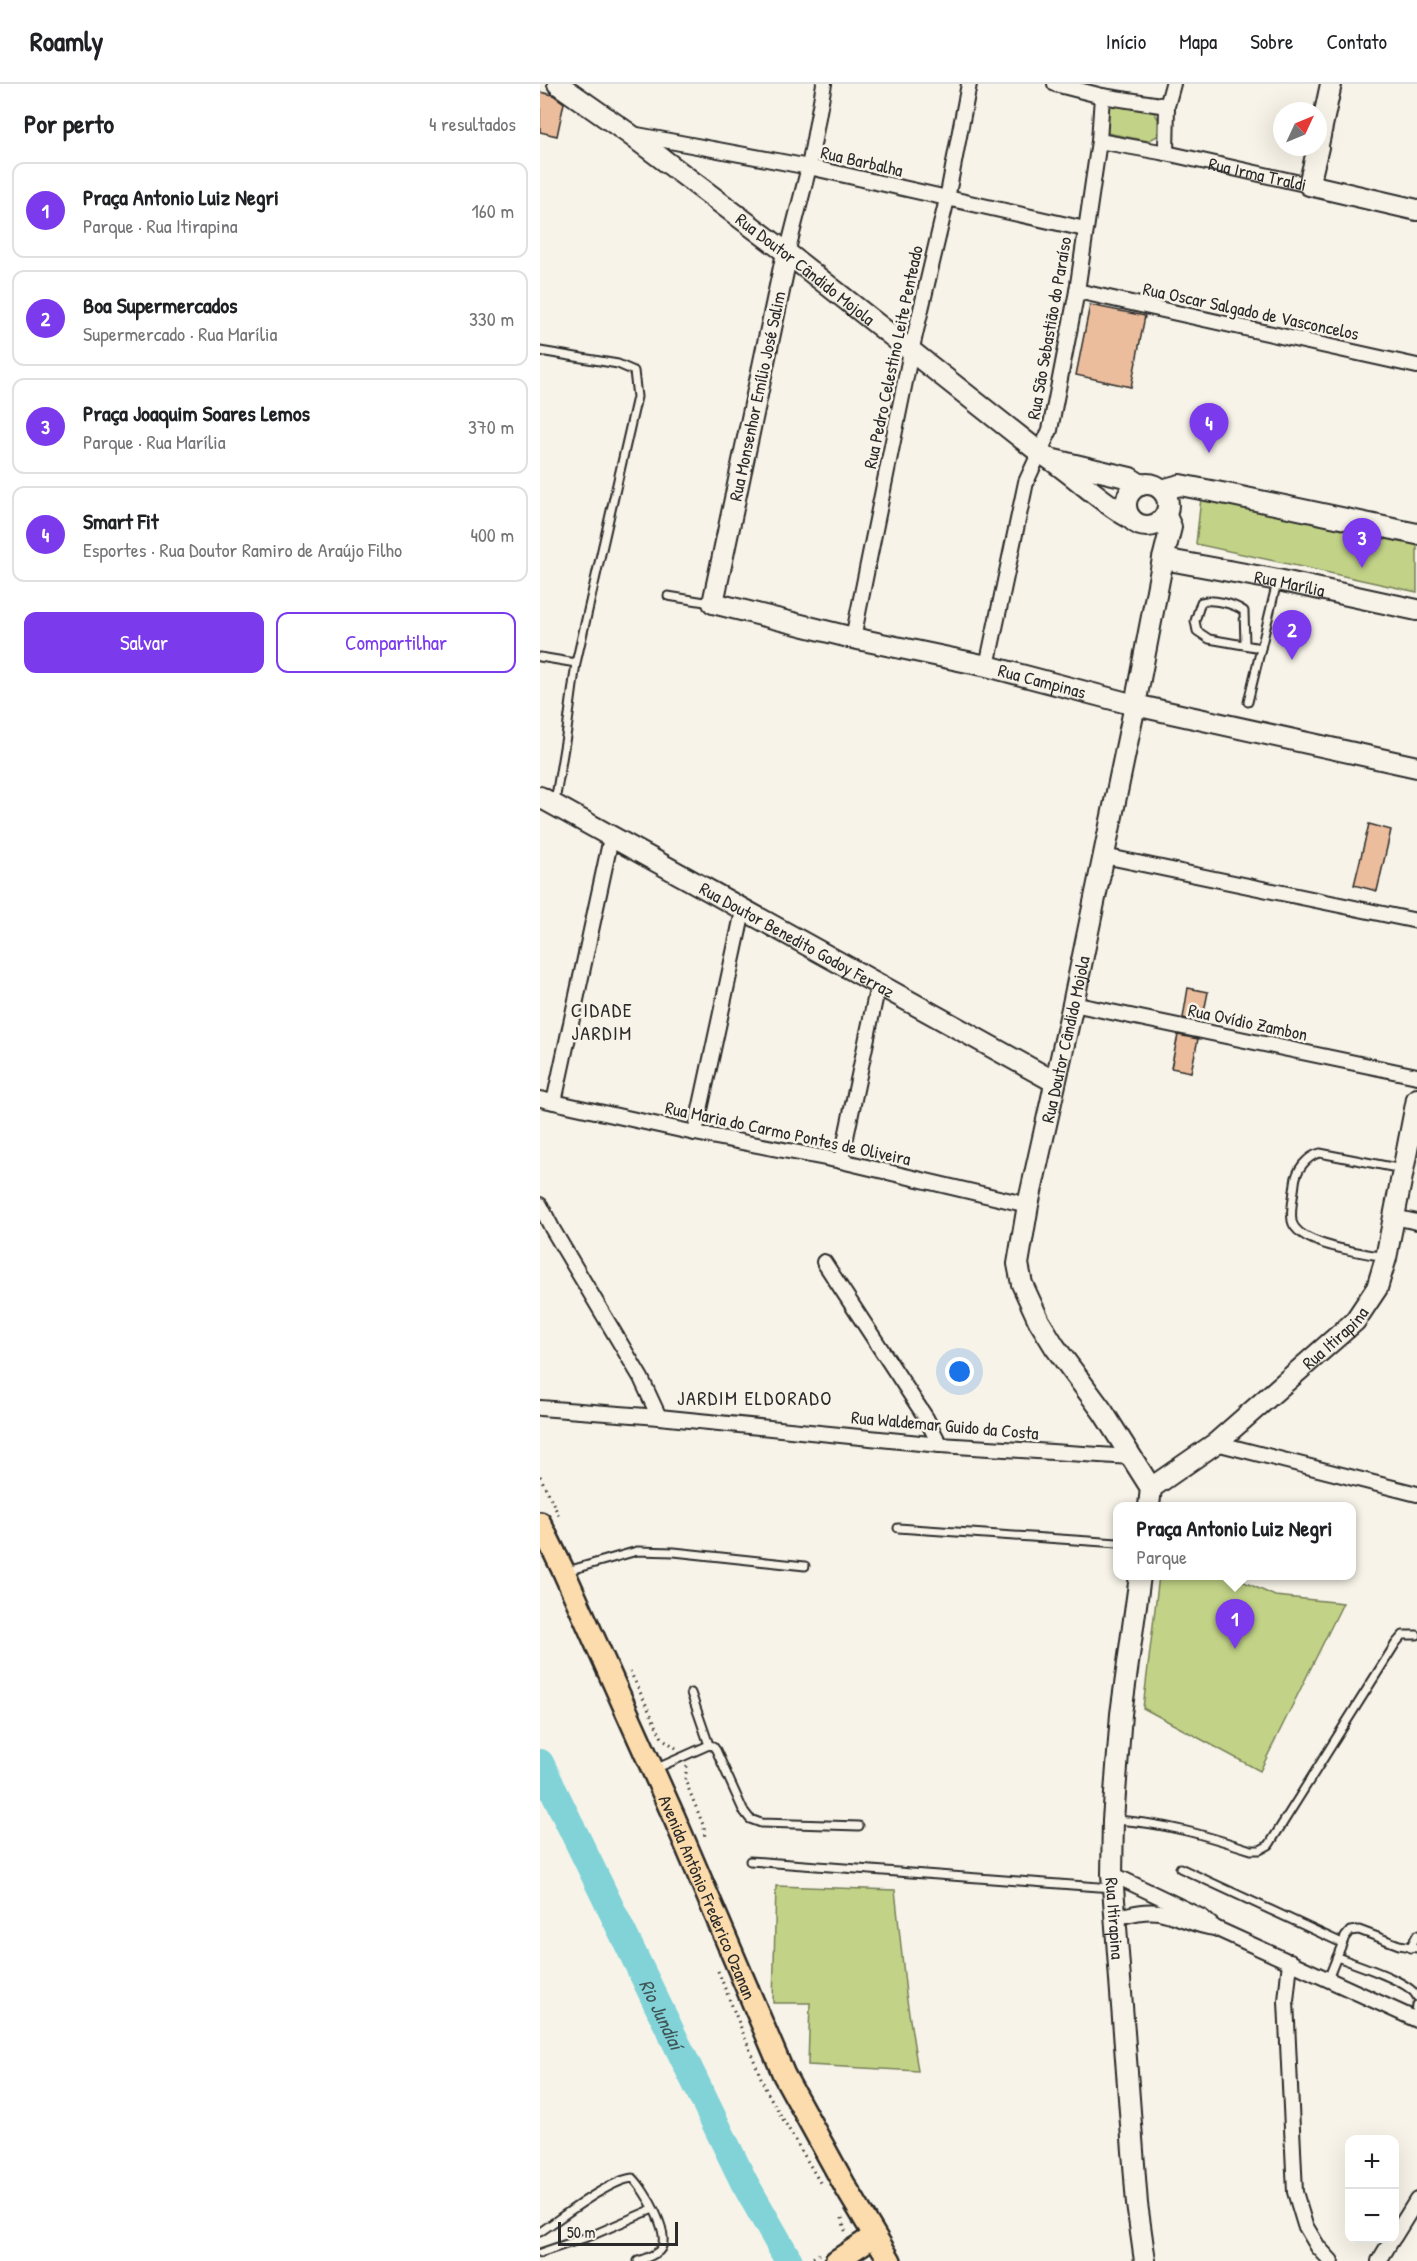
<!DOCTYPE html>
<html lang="pt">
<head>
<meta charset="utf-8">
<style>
	body { margin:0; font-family:"Patrick Hand",sans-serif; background:#f2f2f2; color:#202124 }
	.controls { position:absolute; right:18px; bottom:18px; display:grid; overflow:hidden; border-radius:12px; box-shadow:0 6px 24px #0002 }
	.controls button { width:54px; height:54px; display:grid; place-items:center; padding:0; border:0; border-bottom:2px solid #e0e0e0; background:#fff; color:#202124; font:30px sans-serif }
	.compass { position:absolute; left:733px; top:18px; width:54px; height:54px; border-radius:50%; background:#fff; box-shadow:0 6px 24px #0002; rotate:46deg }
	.scale { position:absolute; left:18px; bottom:15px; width:120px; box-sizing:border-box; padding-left:6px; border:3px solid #2b2b2b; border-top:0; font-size:16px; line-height:21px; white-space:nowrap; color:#2b2b2b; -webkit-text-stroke:4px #f7f3e8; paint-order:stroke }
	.you { position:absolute; left:420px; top:1288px; width:21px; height:21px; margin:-15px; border:4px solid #fff; border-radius:50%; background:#1a73e8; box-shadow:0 0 0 9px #1a73e833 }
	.badge { display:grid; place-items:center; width:39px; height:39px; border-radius:50%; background:#7c3aed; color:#fff; font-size:20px; font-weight:700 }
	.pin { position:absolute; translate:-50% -50px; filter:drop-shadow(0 2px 3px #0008) }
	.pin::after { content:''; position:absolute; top:32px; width:21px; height:18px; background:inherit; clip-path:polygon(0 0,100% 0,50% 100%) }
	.popup { position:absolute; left:573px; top:1418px; width:243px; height:78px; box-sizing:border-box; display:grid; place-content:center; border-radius:12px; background:#fff; filter:drop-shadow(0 2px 4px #0005); font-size:20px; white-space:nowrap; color:#757577 }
	.popup b { font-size:22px; color:#202124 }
	.popup::after { content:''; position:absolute; left:50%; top:100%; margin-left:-12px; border:12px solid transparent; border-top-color:#fff }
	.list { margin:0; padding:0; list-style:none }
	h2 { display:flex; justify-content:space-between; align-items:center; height:78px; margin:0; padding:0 24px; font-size:26px }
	h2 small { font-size:20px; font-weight:400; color:#757577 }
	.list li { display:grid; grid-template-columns:39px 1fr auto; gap:18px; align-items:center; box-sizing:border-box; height:96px; margin:0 12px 12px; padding:0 12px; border:2px solid #e0e0e0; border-radius:12px }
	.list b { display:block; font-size:22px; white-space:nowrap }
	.list p { margin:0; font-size:20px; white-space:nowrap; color:#757577 }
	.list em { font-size:20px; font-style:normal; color:#757577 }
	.actions { display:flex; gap:12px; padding:18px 24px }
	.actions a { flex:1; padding:14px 0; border:2px solid #7c3aed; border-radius:12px; text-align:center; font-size:21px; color:#7c3aed }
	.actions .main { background:#7c3aed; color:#fff }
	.map { position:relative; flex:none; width:877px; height:2177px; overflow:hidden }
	header { display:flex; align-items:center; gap:36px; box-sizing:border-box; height:84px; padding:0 30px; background:#fff; border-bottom:2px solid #e0e0e0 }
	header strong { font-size:28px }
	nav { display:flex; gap:33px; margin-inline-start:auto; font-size:21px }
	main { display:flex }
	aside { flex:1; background:#fff }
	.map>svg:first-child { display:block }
	.green { fill:#c2d387; stroke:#767f59; stroke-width:1.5 }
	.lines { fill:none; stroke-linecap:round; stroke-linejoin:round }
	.river { stroke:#81d3d8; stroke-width:28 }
	.building { fill:#ebbd9c; stroke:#2b2b2b; stroke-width:1.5 }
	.lane-casing { stroke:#2b2b2b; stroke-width:11 }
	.street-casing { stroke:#2b2b2b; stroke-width:18 }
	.secondary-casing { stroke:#2b2b2b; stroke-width:24 }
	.primary-casing { stroke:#2b2b2b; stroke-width:26 }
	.path { stroke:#2b2b2b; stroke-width:3; stroke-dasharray:1.5 4.5; stroke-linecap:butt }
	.lane { stroke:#f7f3e8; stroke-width:7 }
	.street { stroke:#f7f3e8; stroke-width:14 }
	.secondary { stroke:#f7f3e8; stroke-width:20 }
	.primary { stroke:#fcdcac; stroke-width:21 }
	.labels { text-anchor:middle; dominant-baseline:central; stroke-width:5; stroke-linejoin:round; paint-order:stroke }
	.street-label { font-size:18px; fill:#2b2b2b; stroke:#f7f3e8 }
	.neighbourhood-label { font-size:20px; letter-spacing:1.5px; fill:#2b2b2b; stroke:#f7f3e8 }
	.water-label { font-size:20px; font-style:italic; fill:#405556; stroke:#f7f3e8 }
</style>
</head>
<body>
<header>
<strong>Roamly</strong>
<nav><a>Início</a><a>Mapa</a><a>Sobre</a><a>Contato</a></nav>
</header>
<main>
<aside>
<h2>Por perto<small>4 resultados</small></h2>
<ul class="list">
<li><span class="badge">1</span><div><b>Praça Antonio Luiz Negri</b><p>Parque · Rua Itirapina</p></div><em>160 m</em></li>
<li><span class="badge">2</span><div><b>Boa Supermercados</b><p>Supermercado · Rua Marília</p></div><em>330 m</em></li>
<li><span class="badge">3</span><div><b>Praça Joaquim Soares Lemos</b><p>Parque · Rua Marília</p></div><em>370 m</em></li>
<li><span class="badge">4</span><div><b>Smart Fit</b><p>Esportes · Rua Doutor Ramiro de Araújo Filho</p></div><em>400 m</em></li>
</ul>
<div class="actions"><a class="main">Salvar</a><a>Compartilhar</a></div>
</aside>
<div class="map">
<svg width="877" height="2177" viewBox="0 0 877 2177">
	<rect width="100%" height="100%" fill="#f7f3e8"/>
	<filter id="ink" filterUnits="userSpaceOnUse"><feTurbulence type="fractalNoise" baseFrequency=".0167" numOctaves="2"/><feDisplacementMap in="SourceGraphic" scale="12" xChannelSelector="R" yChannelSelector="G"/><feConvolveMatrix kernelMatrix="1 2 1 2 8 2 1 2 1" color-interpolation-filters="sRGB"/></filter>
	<g filter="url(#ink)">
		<!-- green -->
		<g class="green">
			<path d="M571 19 613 27 621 39 619 51 608 57 567 49C561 36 561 30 571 19Z"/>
			<path d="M661 414 877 461V508L656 460Z"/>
			<path d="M619 1492H691L735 1512 803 1519 720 1687 603 1624Z"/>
			<path d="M236 1802 355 1806 366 1910 378 1987 268 1981 270 1919H233Z"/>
		</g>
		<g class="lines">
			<!-- river -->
			<path class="river" id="s1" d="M0 1679 204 2098 249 2177"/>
		</g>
		<!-- building -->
		<g class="building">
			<path d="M0 8 13 11 24 19 17 52 0 48Z"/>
			<path d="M550 221 605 232 591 303 536 291Z"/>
			<path d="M829 740 851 746 837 807 814 801Z"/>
			<path d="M648 904 668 908 662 938 643 934Z"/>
			<path d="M638 951 658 955 651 988 631 984Z"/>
		</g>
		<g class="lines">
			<!-- lane casing -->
			<g class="lane-casing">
				<g id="lane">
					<path d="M0 267 78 280 94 287 97 313 36 579 27 646 15 718"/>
					<path d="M128 512 171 519"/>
					<path d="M705 560 704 527C694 520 672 514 661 518L655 537 657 547 669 555 721 564"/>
					<path d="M0 573 36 579"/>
					<path d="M708 618 737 498"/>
					<path d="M845 1173C824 1169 757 1161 752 1137 750 1126 754 1110 755 1099 756 1086 767 1072 780 1069L862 1085"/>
					<path d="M358 1444 578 1459"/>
					<path d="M27 1487 97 1467 134 1468 265 1482"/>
					<path d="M151 1609 169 1661"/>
					<path d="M115 1685 169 1661 173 1662 176 1666 203 1726 210 1735 221 1739 319 1742"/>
					<path d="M576 1736C625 1739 664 1751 711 1766H720L729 1761 856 1559 863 1551H877"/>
					<path d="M210 1777 572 1804"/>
					<path d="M640 1784 802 1859"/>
					<path d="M870 1864 877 1851"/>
					<path d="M797 1873C814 1880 871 1897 877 1913"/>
					<path d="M788 1895 805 1853 810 1847 819 1846 859 1861 877 1864"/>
					<path d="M875 1935 877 1921"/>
					<path d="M0 2148C21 2134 69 2096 93 2094 104 2105 134 2152 119 2167 114 2171 104 2175 98 2177"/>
					<path d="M0 2169 53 2151 113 2125"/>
				</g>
			</g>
			<!-- street casing -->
			<g class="street-casing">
				<g id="street">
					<path d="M515 0 562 12 627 22"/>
					<path d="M92 50 269 83 545 145"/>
					<path id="s2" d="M559 57 626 69 769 101"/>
					<path d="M626 69 627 22 633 0"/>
					<path d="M247 169 269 83 284 0"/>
					<path d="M537 207 877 282"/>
					<path d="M313 554 371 268 407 115 429 0"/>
					<path d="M447 582 486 398 510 346 537 207 559 57 562 12"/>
					<path d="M564 772 877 837"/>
					<path d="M533 920 877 992"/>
					<path d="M0 1015 155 1049 301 1077 488 1121"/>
					<path d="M14 1018 71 754"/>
					<path d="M155 1049 203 827"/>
					<path d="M301 1077 338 901"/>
					<path d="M0 1121 13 1146 101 1294 119 1333"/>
					<path d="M854 1133 877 1138"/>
					<path d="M284 1178 386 1334 400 1361"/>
					<path d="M0 1324 119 1333 400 1361 591 1373"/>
					<path d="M676 1359 877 1410"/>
					<path d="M572 1790 662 1833 675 1844 877 1936"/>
					<path d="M575 1834C590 1830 604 1826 619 1828 638 1831 654 1842 675 1844"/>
					<path d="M750 1877 746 1917 755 2108 765 2141 778 2163 791 2177"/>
					<path d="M854 2153 877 2116"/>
					<path d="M839 2177 853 2154"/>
				</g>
			</g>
			<!-- secondary casing -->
			<g class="secondary-casing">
				<g id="secondary">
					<path id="s3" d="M18 0 88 49 247 169 499 368C531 387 557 416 590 434"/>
					<path d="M778 61 791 0"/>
					<path d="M778 63 769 101 877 126"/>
					<path id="s4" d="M247 169 173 519 313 554 447 582 595 621 877 683"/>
					<path d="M514 376 590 394 601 401"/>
					<circle cx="607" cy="421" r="21"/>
					<path d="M622 406 640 401 692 411 877 450"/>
					<path id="s5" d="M623 475 738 496 877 526"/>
					<path id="s6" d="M0 713 515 998"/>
					<path id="s7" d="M611 1404 563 1328 515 1263 499 1237 482 1200 478 1180 488 1121 533 920 595 621 623 475 631 443 626 432"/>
					<path id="s8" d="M609 1422 611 1404 676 1359 815 1237 837 1204 846 1174 877 1015"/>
					<path id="s9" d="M600 1492 581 1630 573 1736 572 1790 597 2120 605 2177"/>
				</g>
			</g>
			<!-- primary casing -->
			<g class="primary-casing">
				<g id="primary">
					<path id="s10" d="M0 1439 24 1488 134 1733 244 1991 305 2102 350 2177"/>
					<path d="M296 2177 334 2152"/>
				</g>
			</g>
			<!-- path -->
			<g class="path">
				<path d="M0 1392 20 1434"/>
				<path d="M90 1587 122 1654 136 1664"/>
				<path d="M147 1682 145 1696 164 1743 165 1756"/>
				<path d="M178 1887 226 2006 282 2102"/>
				<path d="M302 2134 306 2150"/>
				<path d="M268 2177 279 2170"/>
			</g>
			<!-- lane -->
			<use href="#lane" class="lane"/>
			<!-- street -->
			<use href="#street" class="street"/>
			<!-- secondary -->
			<use href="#secondary" class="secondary"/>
			<!-- primary -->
			<use href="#primary" class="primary"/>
		</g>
	</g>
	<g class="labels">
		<!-- street labels -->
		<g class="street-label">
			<text transform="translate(322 77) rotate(13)">Rua Barbalha</text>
			<text stroke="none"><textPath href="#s2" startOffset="162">Rua Irma Traldi</textPath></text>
			<text stroke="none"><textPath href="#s3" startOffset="309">Rua Doutor Cândido Mojola</textPath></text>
			<text transform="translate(711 227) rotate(12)">Rua Oscar Salgado de Vasconcelos</text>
			<text transform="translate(509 244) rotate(-80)">Rua São Sebastião do Paraíso</text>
			<text transform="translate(353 273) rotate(-78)">Rua Pedro Celestino Leite Penteado</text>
			<text transform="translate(217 312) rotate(-78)">Rua Monsenhor Emílio José Salim</text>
			<text stroke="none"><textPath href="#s5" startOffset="129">Rua Marília</textPath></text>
			<text stroke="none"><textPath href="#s4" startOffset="696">Rua Campinas</textPath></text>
			<text stroke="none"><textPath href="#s6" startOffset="294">Rua Doutor Benedito Godoy Ferraz</textPath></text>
			<text transform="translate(708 938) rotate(12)">Rua Ovídio Zambon</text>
			<text stroke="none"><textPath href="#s7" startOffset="492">Rua Doutor Cândido Mojola</textPath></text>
			<text transform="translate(248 1049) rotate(12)">Rua Maria do Carmo Pontes de Oliveira</text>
			<text stroke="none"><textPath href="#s8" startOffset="256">Rua Itirapina</textPath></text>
			<text transform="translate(405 1341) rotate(5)">Rua Waldemar Guido da Costa</text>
			<text stroke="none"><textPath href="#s10" startOffset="410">Avenida Antônio Frederico Ozanan</textPath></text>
			<text stroke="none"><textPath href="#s9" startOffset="344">Rua Itirapina</textPath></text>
		</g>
		<!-- neighbourhood labels -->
		<g class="neighbourhood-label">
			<text x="62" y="925">CIDADE<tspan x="62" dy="23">JARDIM</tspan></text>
			<text x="215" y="1313">JARDIM ELDORADO</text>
		</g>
		<!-- water labels -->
		<g class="water-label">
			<text stroke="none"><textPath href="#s1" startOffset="279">Rio Jundiaí</textPath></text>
		</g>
	</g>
</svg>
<div class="controls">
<button>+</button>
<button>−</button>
</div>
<svg class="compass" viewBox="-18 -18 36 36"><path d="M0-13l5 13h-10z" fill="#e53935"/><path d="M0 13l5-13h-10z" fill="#757577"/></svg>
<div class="scale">50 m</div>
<div class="you"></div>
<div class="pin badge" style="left:695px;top:1565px">1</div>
<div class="popup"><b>Praça Antonio Luiz Negri</b>Parque</div>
<div class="pin badge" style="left:752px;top:576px">2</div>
<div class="pin badge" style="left:822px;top:484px">3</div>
<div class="pin badge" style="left:669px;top:369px">4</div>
</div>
</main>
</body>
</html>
